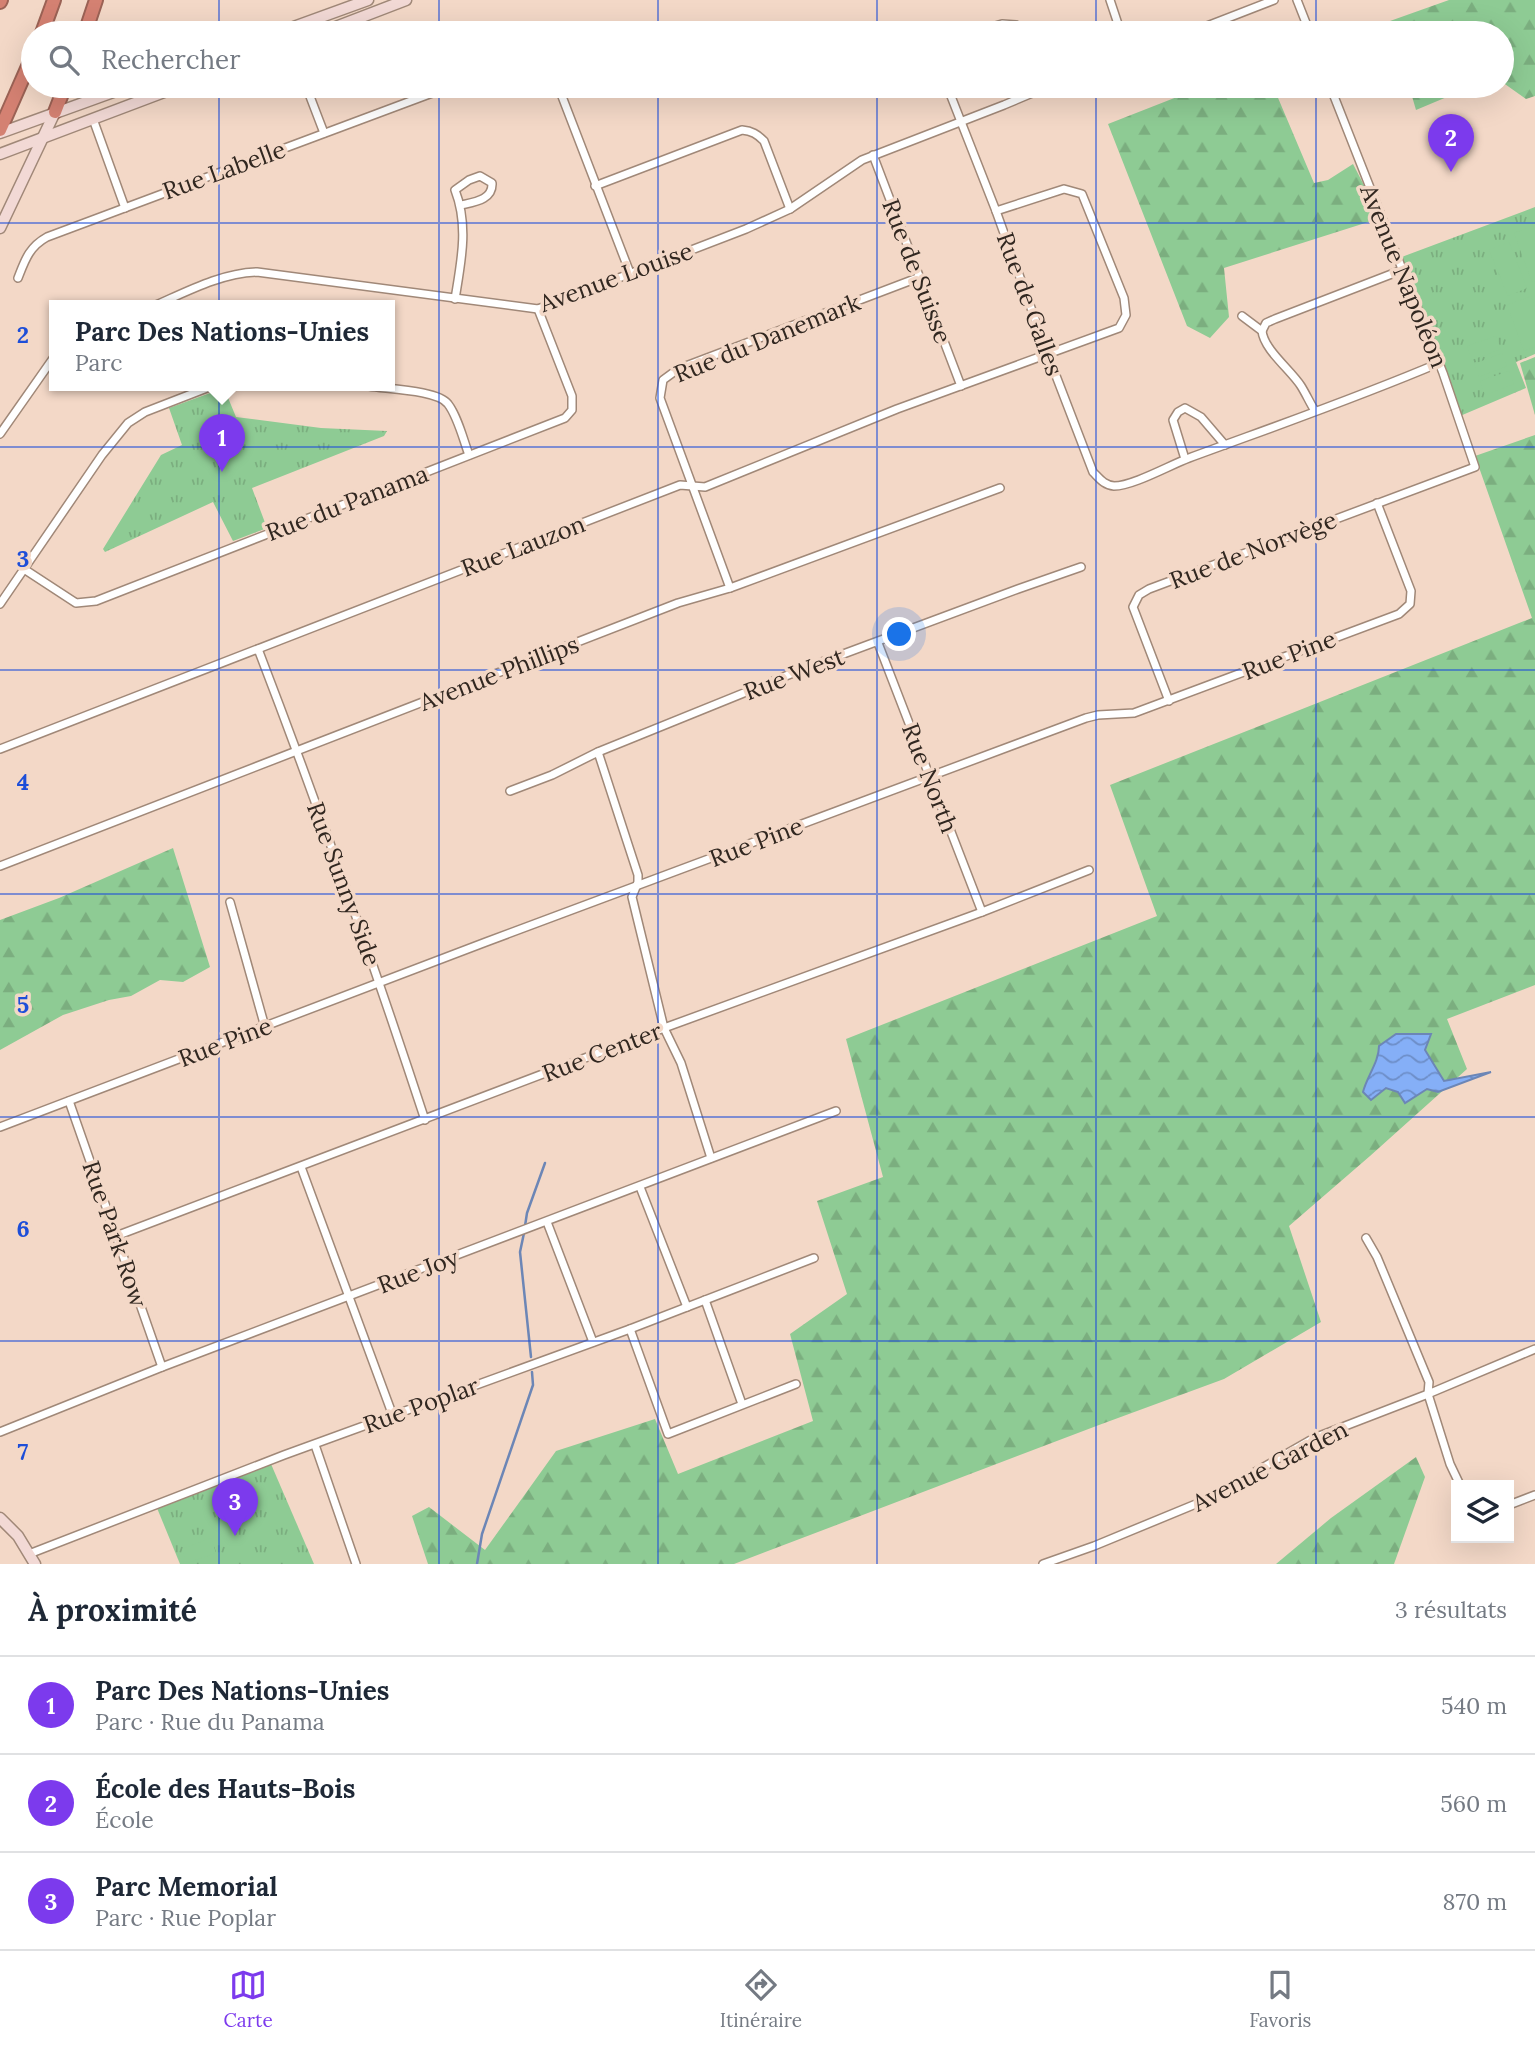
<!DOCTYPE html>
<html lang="fr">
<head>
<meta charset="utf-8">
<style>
	body { margin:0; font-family:Lora,serif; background:#f2f2f3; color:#1f2937 }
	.controls { position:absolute; right:21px; bottom:21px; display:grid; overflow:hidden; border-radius:0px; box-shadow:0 7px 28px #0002 }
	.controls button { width:63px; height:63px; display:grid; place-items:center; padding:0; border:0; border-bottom:2px solid #e0e1e3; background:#fff; color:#1f2937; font:35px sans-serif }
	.you { position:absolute; left:900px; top:635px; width:24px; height:24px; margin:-18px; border:5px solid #fff; border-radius:50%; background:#1a73e8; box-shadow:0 0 0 10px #1a73e833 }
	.badge { display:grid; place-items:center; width:46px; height:46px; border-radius:50%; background:#7c3aed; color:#fff; font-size:23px; font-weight:700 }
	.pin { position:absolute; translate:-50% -58px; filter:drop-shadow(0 2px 4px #0008) }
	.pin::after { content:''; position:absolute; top:37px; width:24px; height:21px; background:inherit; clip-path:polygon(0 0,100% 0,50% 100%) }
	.popup { position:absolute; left:49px; top:300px; width:346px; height:91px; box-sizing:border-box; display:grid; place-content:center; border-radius:0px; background:#fff; filter:drop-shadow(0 2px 5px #0005); font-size:23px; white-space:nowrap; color:#747a83 }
	.popup b { font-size:26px; color:#1f2937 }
	.popup::after { content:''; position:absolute; left:50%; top:100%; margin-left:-14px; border:14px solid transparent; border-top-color:#fff }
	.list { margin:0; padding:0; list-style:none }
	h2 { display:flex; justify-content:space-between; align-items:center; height:91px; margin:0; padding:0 28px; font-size:30px }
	h2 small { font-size:23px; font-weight:400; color:#747a83 }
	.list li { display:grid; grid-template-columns:46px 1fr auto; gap:21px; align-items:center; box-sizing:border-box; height:98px; padding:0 28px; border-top:2px solid #e0e1e3 }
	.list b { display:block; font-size:26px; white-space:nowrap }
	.list p { margin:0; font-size:23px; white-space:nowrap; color:#747a83 }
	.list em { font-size:23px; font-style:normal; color:#747a83 }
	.icon { flex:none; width:38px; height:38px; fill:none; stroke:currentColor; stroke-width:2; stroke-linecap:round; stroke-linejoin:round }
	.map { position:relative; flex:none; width:1535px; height:1564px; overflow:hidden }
	.search { position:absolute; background:#fff; box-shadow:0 7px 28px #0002; left:21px; right:21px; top:21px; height:77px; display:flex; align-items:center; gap:18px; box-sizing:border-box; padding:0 24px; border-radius:38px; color:#747a83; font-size:26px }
	.sheet { height:385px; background:#fff }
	nav { display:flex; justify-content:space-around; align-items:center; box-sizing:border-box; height:98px; border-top:2px solid #e0e1e3; background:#fff; font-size:19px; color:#747a83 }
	nav a { display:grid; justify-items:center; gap:4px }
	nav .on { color:#7c3aed }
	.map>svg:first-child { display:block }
	.grass { fill:url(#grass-tufts) }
	.forest { fill:url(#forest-firs) }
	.pitch { fill:#8ecb94 }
	.water { fill:url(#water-waves); stroke:#6c86b6; stroke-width:2 }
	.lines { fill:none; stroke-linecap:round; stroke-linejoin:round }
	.stream { stroke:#6c86b6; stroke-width:2.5 }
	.street-casing { stroke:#a08878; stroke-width:10 }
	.secondary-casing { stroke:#a08878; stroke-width:13 }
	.highway-casing { stroke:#9b6255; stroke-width:16 }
	.street { stroke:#fff; stroke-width:7 }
	.secondary { stroke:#f2d9d5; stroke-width:10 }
	.highway { stroke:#d48172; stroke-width:12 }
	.grid { fill:none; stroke:#1d4ed8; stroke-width:2; stroke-opacity:0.55 }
	.labels { text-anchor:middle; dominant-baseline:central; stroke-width:7; stroke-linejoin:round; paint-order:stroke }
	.street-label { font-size:24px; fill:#312720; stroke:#f3d8c7 }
	.grid-label { font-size:23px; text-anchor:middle; font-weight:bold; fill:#1d4ed8; stroke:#f3d8c7; stroke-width:7; stroke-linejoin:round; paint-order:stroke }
</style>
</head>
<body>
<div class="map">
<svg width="1535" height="1564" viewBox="0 0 1535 1564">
	<defs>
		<pattern id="grass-tufts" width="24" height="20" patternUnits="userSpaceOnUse" patternTransform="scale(1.75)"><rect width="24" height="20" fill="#8ecb94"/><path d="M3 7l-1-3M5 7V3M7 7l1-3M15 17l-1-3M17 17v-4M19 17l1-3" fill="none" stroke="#7bae7f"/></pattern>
		<pattern id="forest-firs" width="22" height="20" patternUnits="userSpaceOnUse" patternTransform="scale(1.75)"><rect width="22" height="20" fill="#8ecb94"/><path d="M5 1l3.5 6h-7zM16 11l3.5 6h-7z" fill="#7bae7f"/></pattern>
		<pattern id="water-waves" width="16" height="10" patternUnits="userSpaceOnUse" patternTransform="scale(1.75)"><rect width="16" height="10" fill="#85aff7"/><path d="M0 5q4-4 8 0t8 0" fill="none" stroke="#6d8ec8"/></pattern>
	</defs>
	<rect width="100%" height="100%" fill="#f3d8c7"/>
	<!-- grass -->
	<g class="grass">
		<path d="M1535 207V354L1516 362 1526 388 1460 416 1399 258Z"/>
		<path d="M224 388 236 417 321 428 387 431 384 436 252 488 267 528 233 541 213 502 105 552 103 549 161 455 182 445 169 408Z"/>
		<path d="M271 1464 314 1564H180L157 1508Z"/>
	</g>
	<!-- forest -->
	<g class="forest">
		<path d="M1449 0H1535V96L1526 99 1502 82V33H1393L1390 21Z"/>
		<path d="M1205 86H1273L1314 183 1328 180 1353 164 1381 218 1224 268 1229 317 1210 338 1187 326 1108 124Z"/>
		<path d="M1409 86H1473L1416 110Z"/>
		<path d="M1535 357V415L1520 363Z"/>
		<path d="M1535 435V985L1447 1019 1467 1069 1370 1156 1289 1226 1321 1322 1224 1379 1099 1425 734 1564H428L412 1516 429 1507 485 1550 556 1451 655 1419 678 1474 813 1421 790 1334 847 1294 817 1201 883 1177 846 1039 1157 916 1110 785 1532 618 1475 456Z"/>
		<path d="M173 848 210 967 183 982 160 980 131 996 109 1000 63 1015 0 1050V920L59 898Z"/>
		<path d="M1416 1457 1425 1477 1394 1564H1276L1331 1518Z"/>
	</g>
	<!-- pitch -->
	<g class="pitch">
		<path d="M1535 225V281L1532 282 1514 233Z"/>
		<path d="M1509 242 1527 288 1508 296 1489 250Z"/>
		<path d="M1531 296 1535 308V347L1524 351 1507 305Z"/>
		<path d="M1496 336 1501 349 1472 360 1467 346Z"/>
		<path d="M1502 353 1507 366 1479 377 1474 364Z"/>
		<path d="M1509 371 1514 384 1485 395 1480 381Z"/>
		<path d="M211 1538 216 1553 187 1563 182 1549Z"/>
	</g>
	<!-- water -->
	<path class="water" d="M1396 1034H1431L1425 1050 1444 1081 1491 1072 1438 1092 1427 1089 1405 1103 1398 1092 1386 1088 1371 1100 1363 1092C1367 1076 1379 1062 1379 1046Z"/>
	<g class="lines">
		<!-- stream -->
		<g class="stream">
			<path d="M525 1226 527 1213 545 1163"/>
			<path d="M524 1233 520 1252 531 1357"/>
			<path d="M477 1564 482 1534 533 1385 532 1372"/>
		</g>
		<!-- street casing -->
		<g class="street-casing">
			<g id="street">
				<path d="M1110 0 1121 33"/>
				<path d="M1297 0 1310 33"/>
				<path d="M972 33 1002 24 1016 25 1025 33"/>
				<path d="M1189 33 1274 0"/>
				<path d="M306 86 324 133"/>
				<path d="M558 86 630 273"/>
				<path d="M947 86 996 211 1048 355 1093 472C1100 479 1104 485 1114 486 1133 486 1170 465 1189 458 1273 427 1357 398 1439 363"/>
				<path d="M93 119 125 208"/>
				<path d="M873 155 961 386"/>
				<path d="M595 186 742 130C752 131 757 134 764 141L790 209"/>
				<path d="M18 278C25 260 29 247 47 237L451 86"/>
				<path d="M455 299C461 262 469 226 455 190L469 180 480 176 492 183C493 200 474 202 461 205"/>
				<path d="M154 306C186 292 221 273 257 272L538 309 746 229 790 209 862 160 1004 105 1049 86"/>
				<path d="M1242 316 1262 331C1264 350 1291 370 1301 386 1306 394 1310 403 1315 411"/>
				<path d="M1262 331 1266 323 1275 319 1402 270"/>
				<path d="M369 386C387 389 438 390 448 404 458 417 463 439 469 455"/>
				<path d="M0 434 54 357"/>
				<path d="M1185 459 1173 420 1178 412 1185 408 1201 417 1225 445"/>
				<path d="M24 569 76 603 96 601 565 418 572 410V396L538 309"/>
				<path d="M730 588 660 398 663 380 678 369 920 277"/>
				<path d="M0 604 102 455 128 423 145 412 212 386"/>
				<path d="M878 643 982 912"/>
				<path d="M258 649C318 805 373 962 425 1120"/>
				<path d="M1169 701 1133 607 1139 595 1149 589 1475 467 1443 373 1330 86"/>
				<path d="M0 749 680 485 705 487 897 409 1119 328 1126 315 1124 298 1082 194 1064 189 996 211"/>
				<path d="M598 752 638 875V882L632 897 664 1028 681 1063 711 1158"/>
				<path d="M510 791 552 775 598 752 803 669 1018 589 1081 567"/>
				<path d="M0 866 678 603 730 588 1000 488"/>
				<path d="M230 902 265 1027"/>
				<path d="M69 1101 162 1367"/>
				<path d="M0 1127 486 942 1086 718 1098 715 1134 713 1399 614 1410 604 1411 591 1377 503"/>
				<path d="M301 1167 393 1416"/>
				<path d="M640 1187 687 1307"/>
				<path d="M547 1222 593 1342"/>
				<path d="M116 1236 664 1028 982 912 1089 870"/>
				<path d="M1366 1238 1377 1257 1429 1382 1428 1394 1450 1464 1460 1485"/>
				<path d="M705 1300 742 1404"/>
				<path d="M630 1329 668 1434 796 1384"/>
				<path d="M0 1432 162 1367 836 1111"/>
				<path d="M315 1445 356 1564"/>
				<path d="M1509 1505 1535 1495"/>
				<path d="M29 1554 284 1455 630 1329 814 1258"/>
				<path d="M1043 1564 1094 1546 1208 1499 1314 1438 1428 1394 1535 1349"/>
			</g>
		</g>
		<!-- secondary casing -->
		<g class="secondary-casing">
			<g id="secondary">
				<path d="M277 33 368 0"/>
				<path d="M320 33 406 0"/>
				<path d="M0 133 130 86"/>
				<path d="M0 154 180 86"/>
				<path d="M0 228 55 112"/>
				<path d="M0 1518 18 1536 35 1564"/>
			</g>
		</g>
		<!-- highway casing -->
		<g class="highway-casing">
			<g id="highway">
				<path d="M0 2 1 0"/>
				<path d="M42 33 54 0"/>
				<path d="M85 33 96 0"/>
				<path d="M126 86H128"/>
				<path d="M55 112 65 86"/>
				<path d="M0 130 33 55"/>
			</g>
		</g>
		<!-- street -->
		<use href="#street" class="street"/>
		<!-- secondary -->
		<use href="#secondary" class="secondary"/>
		<!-- highway -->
		<use href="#highway" class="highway"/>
	</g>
	<!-- grid -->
	<path class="grid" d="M219 0V33M439 0V33M658 0V33M877 0V33M1096 0V33M1316 0V33M219 86V1564M439 86V1564M658 86V1564M877 86V1564M1096 86V1564M1316 86V1564M0 223H1535M0 447H1535M0 670H1535M0 894H1535M0 1117H1535M0 1341H1535"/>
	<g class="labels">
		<!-- street labels -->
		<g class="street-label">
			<text transform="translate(224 170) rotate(-20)">Rue Labelle</text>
			<text transform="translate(917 271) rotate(69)">Rue de Suisse</text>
			<text transform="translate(1404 276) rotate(68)">Avenue Napoléon</text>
			<text transform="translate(616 277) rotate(-20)">Avenue Louise</text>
			<text transform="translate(1030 304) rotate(70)">Rue de Galles</text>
			<text transform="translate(767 338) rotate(-22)">Rue du Danemark</text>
			<text transform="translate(347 503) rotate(-21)">Rue du Panama</text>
			<text transform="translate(523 546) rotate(-21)">Rue Lauzon</text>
			<text transform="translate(1253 550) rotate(-21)">Rue de Norvège</text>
			<text transform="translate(1289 655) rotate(-21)">Rue Pine</text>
			<text transform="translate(499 673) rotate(-21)">Avenue Phillips</text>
			<text transform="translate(794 674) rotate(-21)">Rue West</text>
			<text transform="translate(930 778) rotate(69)">Rue North</text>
			<text transform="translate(756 842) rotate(-21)">Rue Pine</text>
			<text transform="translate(344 884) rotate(70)">Rue Sunny Side</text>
			<text transform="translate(225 1042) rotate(-21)">Rue Pine</text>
			<text transform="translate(602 1052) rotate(-21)">Rue Center</text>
			<text transform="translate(115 1234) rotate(71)">Rue Park Row</text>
			<text transform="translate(418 1271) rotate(-21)">Rue Joy</text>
			<text transform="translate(421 1405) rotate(-20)">Rue Poplar</text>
			<text transform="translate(1270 1466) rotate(-27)">Avenue Garden</text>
		</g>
	</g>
	<g class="grid-label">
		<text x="23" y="343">2</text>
		<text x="23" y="567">3</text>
		<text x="23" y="790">4</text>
		<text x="23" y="1013">5</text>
		<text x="23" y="1237">6</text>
		<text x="23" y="1460">7</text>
	</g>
</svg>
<div class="controls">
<button><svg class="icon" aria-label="layers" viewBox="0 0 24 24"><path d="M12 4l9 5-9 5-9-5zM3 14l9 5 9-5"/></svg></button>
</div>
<div class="you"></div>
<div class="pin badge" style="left:222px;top:472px">1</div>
<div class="popup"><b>Parc Des Nations-Unies</b>Parc</div>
<div class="pin badge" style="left:1451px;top:172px">2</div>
<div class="pin badge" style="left:235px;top:1536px">3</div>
<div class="search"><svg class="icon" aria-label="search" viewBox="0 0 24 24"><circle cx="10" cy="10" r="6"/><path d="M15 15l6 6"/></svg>Rechercher</div>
</div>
<section class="sheet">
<h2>À proximité<small>3 résultats</small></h2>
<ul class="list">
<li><span class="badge">1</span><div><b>Parc Des Nations-Unies</b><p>Parc · Rue du Panama</p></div><em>540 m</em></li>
<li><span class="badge">2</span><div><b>École des Hauts-Bois</b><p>École</p></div><em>560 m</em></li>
<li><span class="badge">3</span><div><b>Parc Memorial</b><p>Parc · Rue Poplar</p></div><em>870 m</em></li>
</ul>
</section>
<nav>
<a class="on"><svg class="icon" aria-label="map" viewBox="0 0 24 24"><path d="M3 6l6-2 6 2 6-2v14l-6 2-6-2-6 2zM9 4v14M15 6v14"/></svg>Carte</a>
<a><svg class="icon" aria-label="directions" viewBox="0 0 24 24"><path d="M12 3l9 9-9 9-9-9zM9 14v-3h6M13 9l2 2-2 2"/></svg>Itinéraire</a>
<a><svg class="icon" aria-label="saved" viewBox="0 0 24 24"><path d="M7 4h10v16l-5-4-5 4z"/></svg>Favoris</a>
</nav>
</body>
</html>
